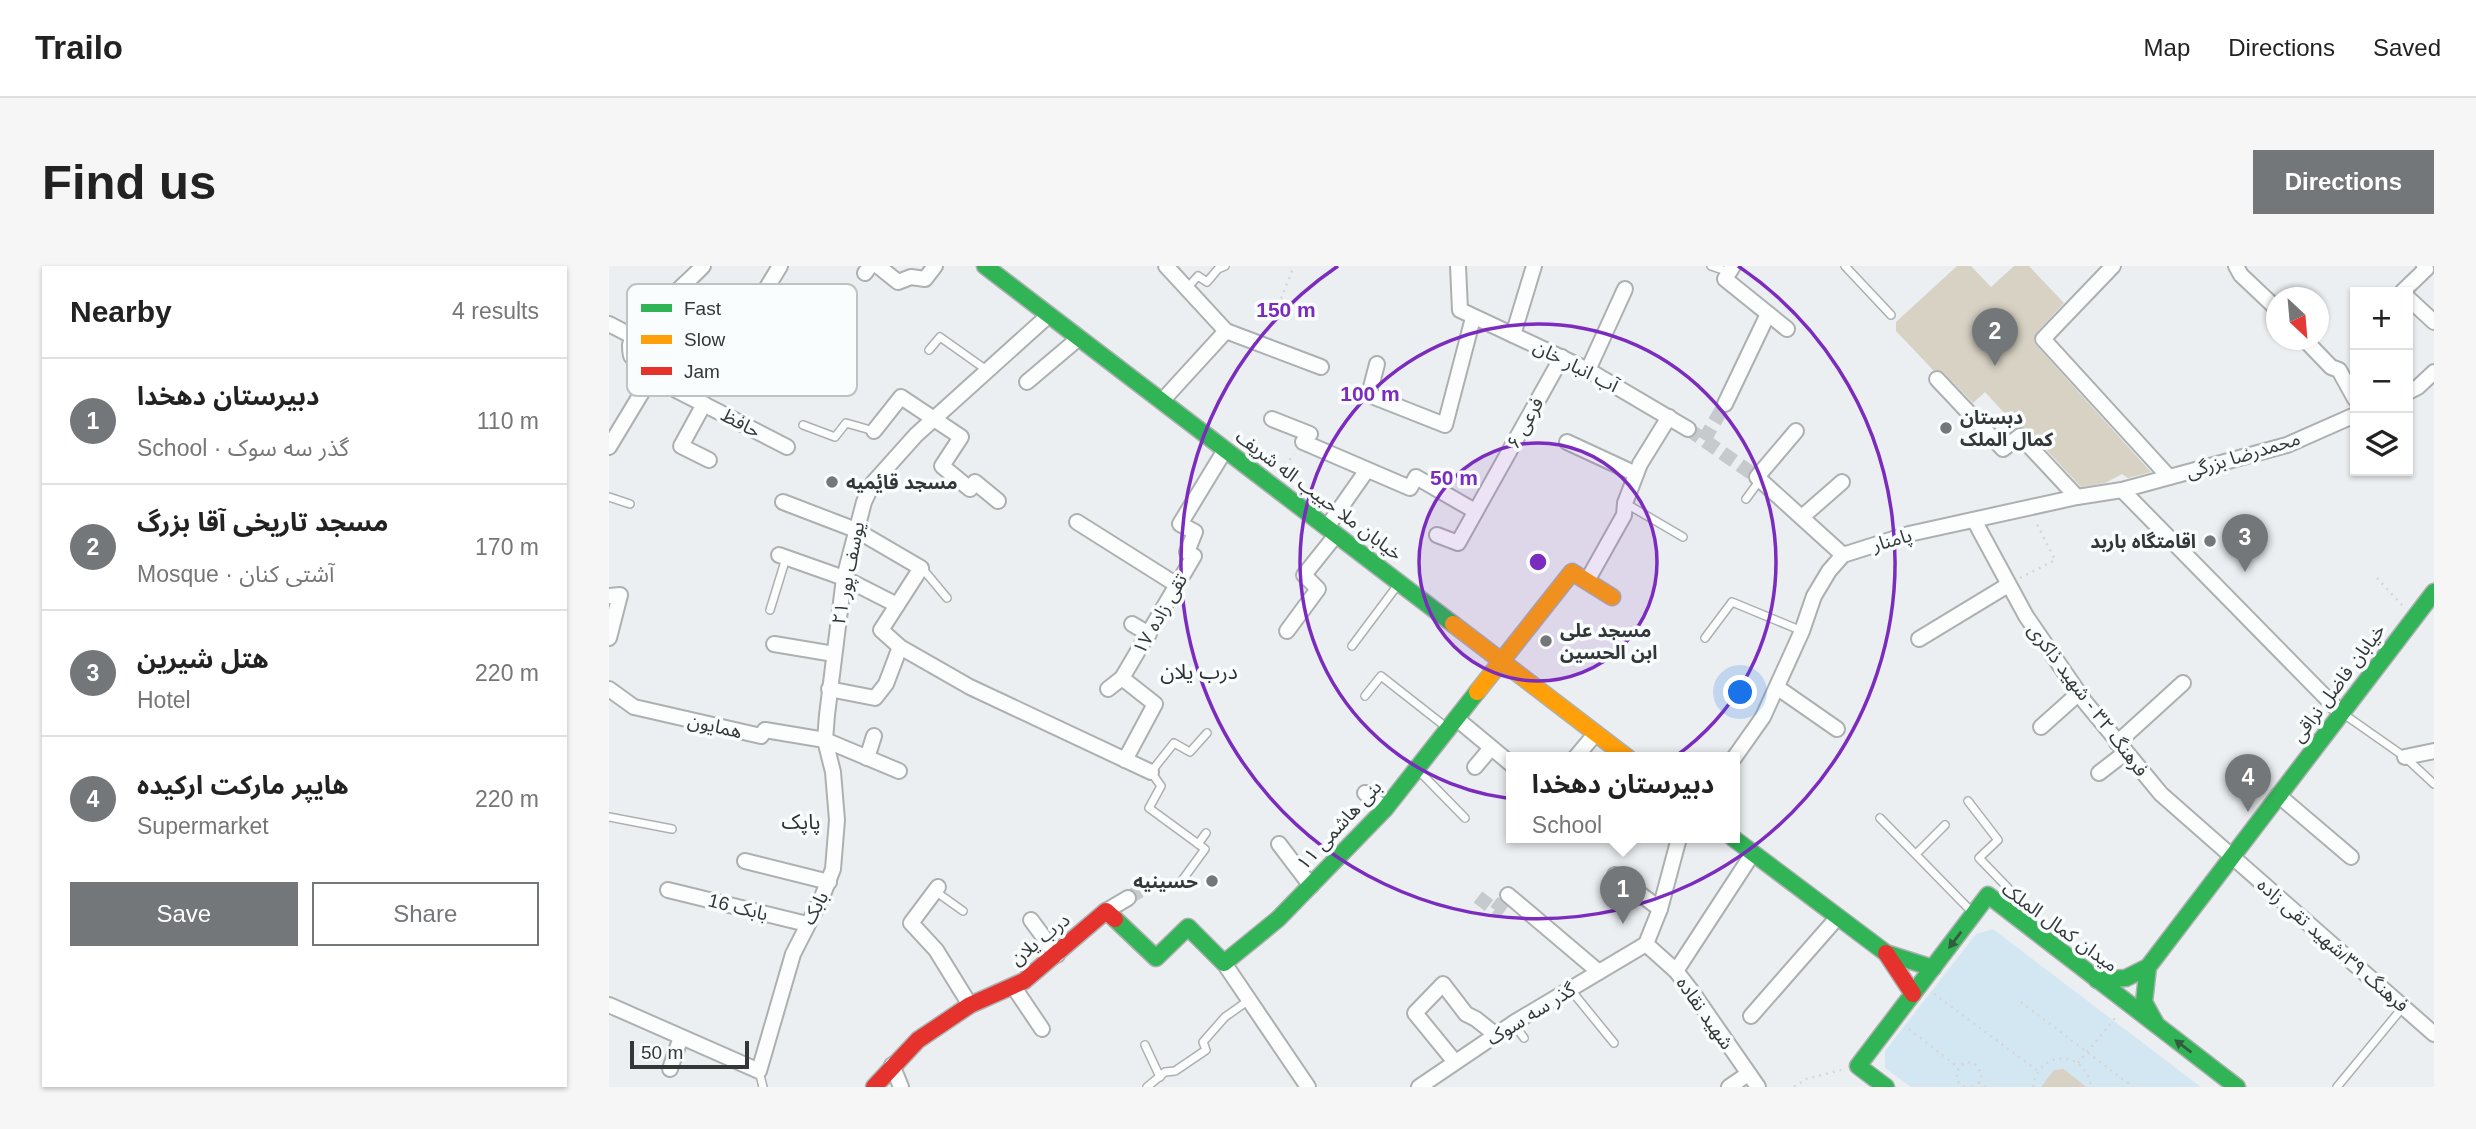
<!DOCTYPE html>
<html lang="en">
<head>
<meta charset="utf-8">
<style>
	body { margin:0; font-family:Arial,"Noto Sans Arabic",sans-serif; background:#f6f6f6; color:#222 }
	.controls { position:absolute; right:21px; top:21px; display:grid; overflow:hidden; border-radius:0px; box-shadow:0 2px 5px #0004 }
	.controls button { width:63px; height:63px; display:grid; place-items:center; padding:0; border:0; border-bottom:2px solid #e0e0e0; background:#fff; color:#222; font:35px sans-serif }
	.compass { position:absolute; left:1657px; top:21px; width:63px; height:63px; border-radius:50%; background:#fff; box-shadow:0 2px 5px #0004; rotate:154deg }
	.scale { position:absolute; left:21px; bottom:18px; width:119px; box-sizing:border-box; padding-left:7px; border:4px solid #343738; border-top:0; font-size:19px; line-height:24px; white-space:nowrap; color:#343738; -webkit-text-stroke:5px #fafdfe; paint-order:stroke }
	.you { position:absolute; left:1132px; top:427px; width:24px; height:24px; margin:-18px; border:5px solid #fff; border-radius:50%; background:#1a73e8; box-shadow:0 0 0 10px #1a73e833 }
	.badge { display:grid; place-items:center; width:46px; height:46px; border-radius:50%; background:#747779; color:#fff; font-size:23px; font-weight:700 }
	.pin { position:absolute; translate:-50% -58px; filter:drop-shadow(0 2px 4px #0008) }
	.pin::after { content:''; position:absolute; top:37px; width:24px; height:21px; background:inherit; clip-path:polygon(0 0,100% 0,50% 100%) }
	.popup { position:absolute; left:897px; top:486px; width:234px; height:91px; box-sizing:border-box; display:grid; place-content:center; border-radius:0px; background:#fff; filter:drop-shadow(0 2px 5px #0005); font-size:23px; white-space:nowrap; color:#767676 }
	.popup b { font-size:26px; color:#222 }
	.popup::after { content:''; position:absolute; left:50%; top:100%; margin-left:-14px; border:14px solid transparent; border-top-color:#fff }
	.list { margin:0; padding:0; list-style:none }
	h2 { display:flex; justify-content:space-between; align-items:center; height:91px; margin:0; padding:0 28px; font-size:30px }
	h2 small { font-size:23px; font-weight:400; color:#767676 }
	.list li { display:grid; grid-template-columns:46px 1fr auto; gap:21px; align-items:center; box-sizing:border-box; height:126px; padding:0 28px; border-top:2px solid #e0e0e0 }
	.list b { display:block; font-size:26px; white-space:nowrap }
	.list p { margin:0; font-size:23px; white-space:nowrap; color:#767676 }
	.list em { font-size:23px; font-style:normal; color:#767676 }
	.actions { display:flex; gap:14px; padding:21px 28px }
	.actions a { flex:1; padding:16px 0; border:2px solid #747779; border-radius:0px; text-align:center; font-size:24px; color:#747779 }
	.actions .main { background:#747779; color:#fff }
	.icon { flex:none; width:38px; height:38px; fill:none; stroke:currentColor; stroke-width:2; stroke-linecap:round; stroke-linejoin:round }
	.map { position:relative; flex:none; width:1825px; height:821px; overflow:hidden; border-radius:0px }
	header { display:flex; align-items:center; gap:42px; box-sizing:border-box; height:98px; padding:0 35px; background:#fff; border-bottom:2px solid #e0e0e0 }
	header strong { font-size:33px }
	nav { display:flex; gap:38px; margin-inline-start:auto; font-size:24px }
	.intro { display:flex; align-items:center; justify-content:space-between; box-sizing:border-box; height:168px; padding:0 42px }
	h1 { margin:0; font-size:49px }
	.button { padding:18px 32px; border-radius:0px; background:#747779; color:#fff; font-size:24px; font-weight:700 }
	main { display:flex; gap:42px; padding:0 42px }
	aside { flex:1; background:#fff; border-radius:0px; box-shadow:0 2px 5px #0004 }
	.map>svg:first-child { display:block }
	.green { fill:#d3e7f3 }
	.building { fill:#d7d2c3 }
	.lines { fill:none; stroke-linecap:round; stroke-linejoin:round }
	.street-tunnel { stroke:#c7cacc; stroke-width:14; stroke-dasharray:14 7; stroke-linecap:butt }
	.lane-casing { stroke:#adb0b1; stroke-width:10 }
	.street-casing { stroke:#adb0b1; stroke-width:18 }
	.fast-casing { stroke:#adb0b1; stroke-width:19 }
	.slow-casing { stroke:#adb0b1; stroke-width:19 }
	.jam-casing { stroke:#adb0b1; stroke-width:19 }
	.path { stroke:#d5d6d7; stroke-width:2.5; stroke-dasharray:2 5; stroke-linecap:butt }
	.lane { stroke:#fcfdfd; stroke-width:7 }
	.street { stroke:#fcfdfd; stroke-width:14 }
	.fast { stroke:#30b455; stroke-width:16 }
	.slow { stroke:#ff9f0a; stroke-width:16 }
	.jam { stroke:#e5322d; stroke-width:16 }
	.oneway { fill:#335c41 }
	.ring { fill:none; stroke:#7b2cbf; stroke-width:3.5 }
	.poi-dot { fill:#747779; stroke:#fafdfe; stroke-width:2.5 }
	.labels { text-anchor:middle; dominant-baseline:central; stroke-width:7; stroke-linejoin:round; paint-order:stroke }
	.street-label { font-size:19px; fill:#343738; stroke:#fafdfe }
	.poi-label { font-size:19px; font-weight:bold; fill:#343738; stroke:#fafdfe; text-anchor:start }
	.neighbourhood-label { font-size:21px; fill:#2a3033; stroke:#fafdfe }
	.key { fill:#fafdfe; stroke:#bfc2c3; stroke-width:2 }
	.key-label { font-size:19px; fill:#343738 }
	.centre { fill:#7b2cbf; stroke:#fafdfe; stroke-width:3.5 }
	.ring-label { font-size:21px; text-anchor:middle; font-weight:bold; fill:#7b2cbf; stroke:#fafdfe; stroke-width:7; stroke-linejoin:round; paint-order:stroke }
</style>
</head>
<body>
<header>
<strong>Trailo</strong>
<nav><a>Map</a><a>Directions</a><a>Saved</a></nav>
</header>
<div class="intro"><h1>Find us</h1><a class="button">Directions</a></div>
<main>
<aside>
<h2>Nearby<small>4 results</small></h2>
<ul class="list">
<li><span class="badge">1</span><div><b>دبیرستان دهخدا</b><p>School · گذر سه سوک</p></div><em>110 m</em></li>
<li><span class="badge">2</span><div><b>مسجد تاریخی آقا بزرگ</b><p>Mosque · آشتی کنان</p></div><em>170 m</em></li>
<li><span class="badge">3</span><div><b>هتل شیرین</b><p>Hotel</p></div><em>220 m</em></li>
<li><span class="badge">4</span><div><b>هایپر مارکت ارکیده</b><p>Supermarket</p></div><em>220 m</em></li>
</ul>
<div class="actions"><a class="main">Save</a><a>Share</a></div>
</aside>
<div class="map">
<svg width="1825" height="821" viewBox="0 0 1825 821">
	<rect width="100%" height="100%" fill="#eceff1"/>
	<!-- green -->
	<path class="green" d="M1384 663 1592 821H1302L1276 802V785L1367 668Z"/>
	<!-- building -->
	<g class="building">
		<path d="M1348 0H1362L1382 21 1405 0H1420L1455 37 1427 67 1425 75 1427 79 1542 206 1519 212 1513 208 1496 217 1472 221 1418 163 1408 161 1376 126 1364 137 1334 106 1324 104 1287 65V56Z"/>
		<path d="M1455 803 1477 821H1432L1445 804Z"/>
	</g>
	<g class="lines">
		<!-- street-tunnel -->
		<g class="street-tunnel">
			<path d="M1079 163 1148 211"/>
			<path d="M1095 174 1116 138"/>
			<path d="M869 631 887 645 899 629"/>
			<path d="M519 632 536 622"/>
		</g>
		<!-- lane casing -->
		<g class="lane-casing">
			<g id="lane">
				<path d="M1102 0 1120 6"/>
				<path d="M1236 0 1282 49"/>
				<path d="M578 22 589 10 598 16 609 3 616 0"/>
				<path d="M320 84 331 71 379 105"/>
				<path d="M38 102 70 53"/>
				<path d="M194 159 226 171 237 157 265 165"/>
				<path d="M0 231 21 238"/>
				<path d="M1137 233 1151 214"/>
				<path d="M1016 237 1074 271"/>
				<path d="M313 302 338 332"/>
				<path d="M161 344 177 292"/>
				<path d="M1096 372 1123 336 1193 365"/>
				<path d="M743 380 788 320"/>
				<path d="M756 430 772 410 837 461"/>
				<path d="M1736 449 1796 491 1825 518"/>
				<path d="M810 505 856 552"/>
				<path d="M1359 535 1389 574 1370 592 1399 622 1390 633"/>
				<path d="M0 551 63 563"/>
				<path d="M1271 552 1362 645"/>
				<path d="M589 578 597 567"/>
				<path d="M1307 588 1336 559"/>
				<path d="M569 620 596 583 540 542 552 520 542 506 565 477 581 486 598 467"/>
				<path d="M326 625 354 645"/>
				<path d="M961 723 1005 777"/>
				<path d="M904 757 915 772"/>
				<path d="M536 779 551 811"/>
				<path d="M150 805 154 821"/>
				<path d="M538 821 556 806 566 805 597 784 594 776 616 751 640 734"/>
				<path d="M1728 821 1794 741"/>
			</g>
		</g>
		<!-- street casing -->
		<g class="street-casing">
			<g id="street">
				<path d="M94 0C80 16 25 60 21 79 21 80 21 89 22 90L67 124 178 181"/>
				<path d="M269 0 289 16 302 11 316 13 326 0"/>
				<path d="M557 0 617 65 712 101"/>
				<path d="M849 0 851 44 979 104 1079 163"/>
				<path d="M1124 0 1116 13 1178 63"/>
				<path d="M1504 0 1434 73 1560 211"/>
				<path d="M1627 0 1632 9 1668 43"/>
				<path d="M256 7 261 0"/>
				<path d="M1793 26 1817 3 1815 0"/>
				<path d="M1799 32 1825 56"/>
				<path d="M0 58 25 71"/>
				<path d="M904 69 925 0"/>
				<path d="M128 71 171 0"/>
				<path d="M1696 74 1722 101 1730 104 1746 133"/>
				<path d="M768 98 760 129 836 159 864 52"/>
				<path d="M979 104 1016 23"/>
				<path d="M1328 113 1394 183 1411 170 1468 231"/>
				<path d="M418 116 470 72"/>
				<path d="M1799 126 1809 121 1825 106"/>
				<path d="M553 135 617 65"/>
				<path d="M95 138 72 180 100 194"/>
				<path d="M1116 138 1159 48"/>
				<path d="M663 153 701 168 694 176 801 222 807 211 866 245"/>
				<path d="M265 165 292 131 352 171 333 200 361 223 366 216 389 235"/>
				<path d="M1187 165 1148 211 1234 289"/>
				<path d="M958 176 1027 208"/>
				<path d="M0 181 44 108"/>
				<path d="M1513 224 1732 447"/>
				<path d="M174 236 247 264 312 302 272 364 291 381 361 421 542 506"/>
				<path d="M1193 251 1233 216"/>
				<path d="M1365 254 1417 350 1476 436 1552 528 1825 768"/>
				<path d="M468 256 568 319"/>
				<path d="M718 261 758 204"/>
				<path d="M828 269 849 277 953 91"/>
				<path d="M170 289 235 312 288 339"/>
				<path d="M978 315 1015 249 1016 237 1031 198 1060 151"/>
				<path d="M0 330 11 329 0 372"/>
				<path d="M523 358 540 368"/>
				<path d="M678 365 709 323 695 309 727 269"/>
				<path d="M1310 373 1399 319"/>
				<path d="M165 378 225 388"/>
				<path d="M513 412 546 438 516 494"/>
				<path d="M1169 422 1228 463"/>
				<path d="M0 423 25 441 152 470 156 464 216 474 290 505"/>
				<path d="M220 423 266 432 277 418 291 381"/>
				<path d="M499 423 513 412 585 290 578 286 586 266 571 258 616 184"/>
				<path d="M848 453 902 498"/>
				<path d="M1432 461 1470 427"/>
				<path d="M1508 477 1574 417"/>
				<path d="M1796 491 1825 485"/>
				<path d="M258 492 265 470"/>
				<path d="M966 492 987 467"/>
				<path d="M1125 492 1154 451 1193 365 1205 330 1220 305 1234 289 1300 268 1468 231 1513 224 1678 179 1746 149"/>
				<path d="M866 501 882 482"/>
				<path d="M1490 507 1516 487"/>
				<path d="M756 527 776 543"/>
				<path d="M1669 529 1742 591"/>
				<path d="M670 578 702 620"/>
				<path d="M136 595 220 616"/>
				<path d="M1006 609 1051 643"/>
				<path d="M329 621 302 657 327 684 361 739"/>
				<path d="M59 624 198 658"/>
				<path d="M899 629 990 706"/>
				<path d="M497 645 519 632"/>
				<path d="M422 654 448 689"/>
				<path d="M1037 678 1067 705 1081 723 1149 821"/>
				<path d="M1037 678 1051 643 1070 572"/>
				<path d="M615 697 699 821"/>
				<path d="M1067 705 1144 587"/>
				<path d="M404 720 433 763"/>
				<path d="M0 739 150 805 184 688 213 631 224 603 228 554 224 506 216 474 218 449 235 312 255 236 264 217 307 169 440 49"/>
				<path d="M1142 750 1228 652"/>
				<path d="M846 796 806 747 834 718 857 748 867 753 887 769"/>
				<path d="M283 799 292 821"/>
				<path d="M61 803 72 771"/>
				<path d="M810 821 906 756 1037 678"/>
				<path d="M1120 821 1139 808"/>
			</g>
		</g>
		<!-- fast casing -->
		<g class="fast-casing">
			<g id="fast">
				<path d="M376 0 844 358"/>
				<path d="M1124 572 1277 687 1324 702"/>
				<path d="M506 653 547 692 579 661 615 697 669 653 776 543 868 426"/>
				<path d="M1488 714 1517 712 1539 701"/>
				<path d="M1546 756 1535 736 1539 701 1825 326"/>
				<path d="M1277 821 1249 800 1379 629 1628 821"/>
			</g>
		</g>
		<!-- slow casing -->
		<g class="slow-casing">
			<g id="slow">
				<path d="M844 358 1019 492"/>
				<path d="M868 426 963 306 1003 331"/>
			</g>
		</g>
		<!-- jam casing -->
		<g class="jam-casing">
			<g id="jam">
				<path d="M1277 687 1304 728"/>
				<path d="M265 821 309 774 361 739 415 715 497 645 506 653"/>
			</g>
		</g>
		<!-- path -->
		<g class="path">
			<path d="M659 65 685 0"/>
			<path d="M672 205 685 188"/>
			<path d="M1411 312 1446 294 1427 256"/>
			<path d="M1768 312 1793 339"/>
			<path d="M1325 728 1429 805"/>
			<path d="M1412 736 1524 821"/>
			<path d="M1300 763 1350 802"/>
			<path d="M1469 797 1507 751"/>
			<path d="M1370 816 1377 821"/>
			<path d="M1185 821 1197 813 1232 804"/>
			<path d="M1356 821 1349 816 1347 807 1351 800 1358 796 1366 798 1373 808 1370 816 1363 821"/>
			<path d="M1424 821C1429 783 1477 783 1482 821"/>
		</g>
		<!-- lane -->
		<use href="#lane" class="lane"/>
		<!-- street -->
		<use href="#street" class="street"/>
		<!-- fast -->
		<use href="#fast" class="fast"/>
		<!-- slow -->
		<use href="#slow" class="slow"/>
		<!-- jam -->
		<use href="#jam" class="jam"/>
	</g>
	<!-- one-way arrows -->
	<defs><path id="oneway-solid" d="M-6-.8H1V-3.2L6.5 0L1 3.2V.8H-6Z" transform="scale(1.75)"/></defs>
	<g class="oneway">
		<use href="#oneway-solid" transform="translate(1346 674) rotate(127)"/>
		<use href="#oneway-solid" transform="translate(1574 780) rotate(-143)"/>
	</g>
	<!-- distance rings -->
	<circle cx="929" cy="296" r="119" fill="#7b2cbf" fill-opacity=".12"/>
	<g class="ring">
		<circle cx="929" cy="296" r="119"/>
		<circle cx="929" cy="296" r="238"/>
		<path d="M1129 0A357 357 0 1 1 729 0"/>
	</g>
	<!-- markers -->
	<g class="poi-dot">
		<circle cx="1337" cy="162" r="7"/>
		<circle cx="223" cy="216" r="7"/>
		<circle cx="1601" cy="275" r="7"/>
		<circle cx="937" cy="375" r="7"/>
		<circle cx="603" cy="615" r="7"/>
	</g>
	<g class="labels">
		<!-- street labels -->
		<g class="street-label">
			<text transform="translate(967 100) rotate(27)">آب انبار خان</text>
			<text transform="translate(132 157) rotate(28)">حافظ</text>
			<text transform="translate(916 157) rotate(-61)">فرعی ۶</text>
			<text transform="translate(1634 189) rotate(-17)">محمدرضا بزرگی</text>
			<text transform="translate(710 229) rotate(37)">خیابان ملا حبیب اله شریف</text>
			<text transform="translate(1283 274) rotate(-16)">پامنار</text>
			<text transform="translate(239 307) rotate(-79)">یوسف پور ۲۱</text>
			<text transform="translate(551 348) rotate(-60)">تقی زاده ۱۷</text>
			<text transform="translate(1729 417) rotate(-53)">خیابان فاضل نراقی</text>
			<text transform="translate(1479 434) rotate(53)">فرهنگ ۳۲ - شهید ذاکری</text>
			<text transform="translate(106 460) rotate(13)">همایون</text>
			<text transform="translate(730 559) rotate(-47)">بنی هاشمی ۱۱</text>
			<text transform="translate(129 641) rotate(14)">بابک 16</text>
			<text transform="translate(206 642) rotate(-62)">بابک</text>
			<text transform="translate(1451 661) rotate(36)">میدان کمال الملک</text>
			<text transform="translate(431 673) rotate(-39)">درب یلان</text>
			<text transform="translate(1724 679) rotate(41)">فرهنگ ۳۹/شهید تقی زاده</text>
			<text transform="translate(1096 747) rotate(55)">شهید نقاده</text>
			<text transform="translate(922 748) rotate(-32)">گذر سه سوک</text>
		</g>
		<!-- poi labels -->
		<g class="poi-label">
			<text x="1351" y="151">دبستان<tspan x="1351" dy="22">کمال الملک</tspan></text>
			<text x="237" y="216">مسجد قایٔمیه</text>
			<text x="1587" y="275" text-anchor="end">اقامتگاه باربد</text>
			<text x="951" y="364">مسجد علی<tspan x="951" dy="22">ابن الحسین</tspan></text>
			<text x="589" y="615" text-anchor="end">حسینیه</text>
		</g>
		<!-- neighbourhood labels -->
		<g class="neighbourhood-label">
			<text x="590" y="405">درب یلان</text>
			<text x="192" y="555">پاپک</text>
		</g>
	</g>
	<!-- legend -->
	<rect x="18" y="18" width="230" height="112" rx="10" class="key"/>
	<rect x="32" y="38" width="31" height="8" fill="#30b455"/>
	<rect x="32" y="69" width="31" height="9" fill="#ff9f0a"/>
	<rect x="32" y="101" width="31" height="8" fill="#e5322d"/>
	<g class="key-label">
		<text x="75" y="49">Fast</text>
		<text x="75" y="80">Slow</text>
		<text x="75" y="112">Jam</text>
	</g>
	<circle cx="929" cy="296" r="10" class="centre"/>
	<g class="ring-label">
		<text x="677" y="51">150 m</text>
		<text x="761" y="135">100 m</text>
		<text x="845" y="219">50 m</text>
	</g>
</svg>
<div class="controls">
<button>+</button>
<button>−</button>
<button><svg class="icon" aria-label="layers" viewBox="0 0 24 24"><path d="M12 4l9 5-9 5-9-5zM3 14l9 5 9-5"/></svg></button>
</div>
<svg class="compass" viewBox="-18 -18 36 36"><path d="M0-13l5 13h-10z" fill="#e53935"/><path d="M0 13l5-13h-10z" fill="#767676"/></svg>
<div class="scale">50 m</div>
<div class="you"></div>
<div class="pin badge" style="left:1014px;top:658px">1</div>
<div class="popup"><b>دبیرستان دهخدا</b>School</div>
<div class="pin badge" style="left:1386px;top:100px">2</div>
<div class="pin badge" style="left:1636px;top:306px">3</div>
<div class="pin badge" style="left:1639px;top:546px">4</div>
</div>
</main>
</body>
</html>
